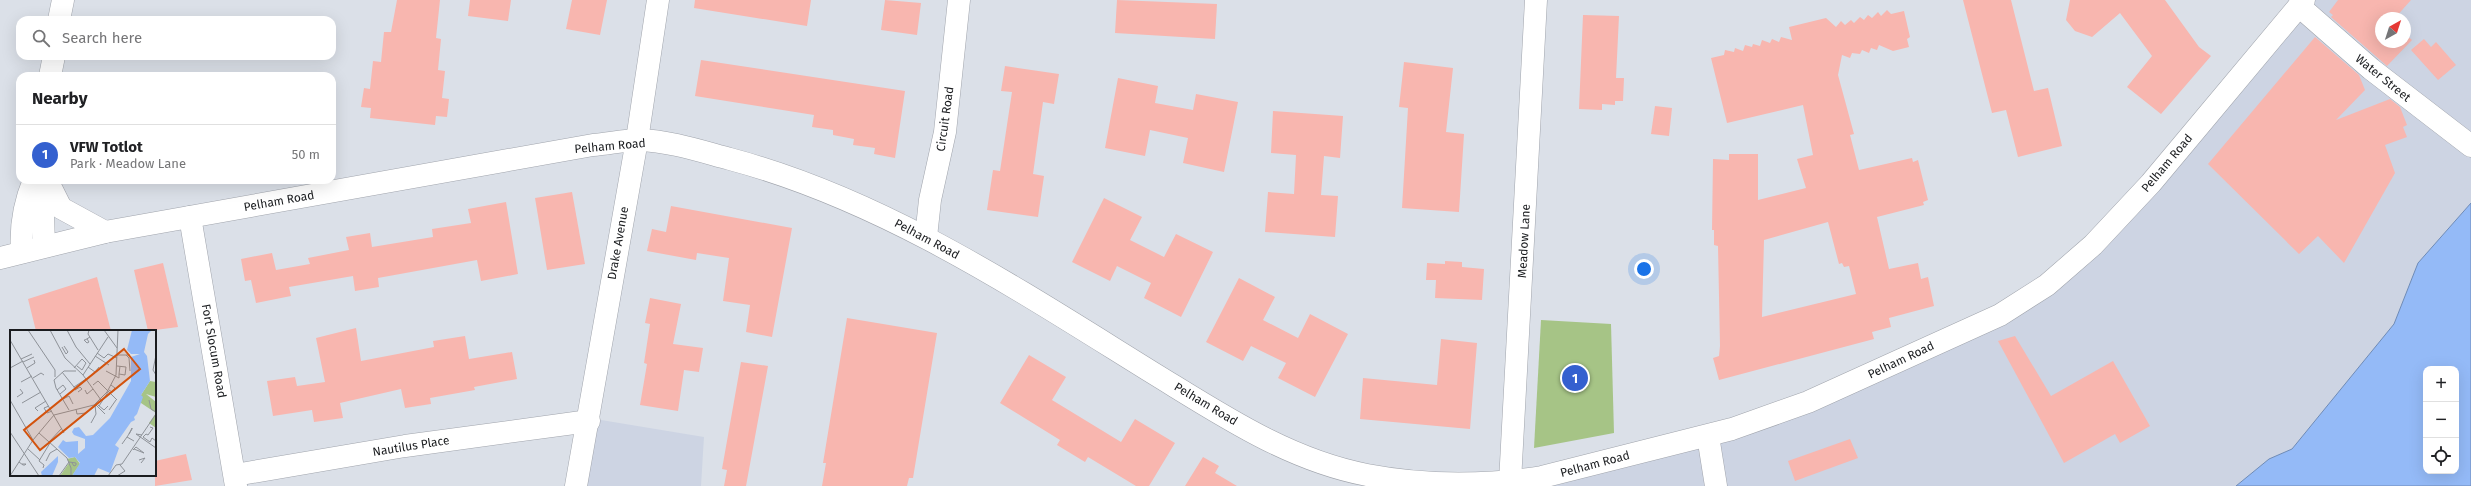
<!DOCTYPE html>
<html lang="en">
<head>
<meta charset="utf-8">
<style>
	body { margin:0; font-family:"Fira Sans",sans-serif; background:#f2f2f2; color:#202124 }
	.controls { position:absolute; right:12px; bottom:12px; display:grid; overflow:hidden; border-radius:8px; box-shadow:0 4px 16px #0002 }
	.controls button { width:36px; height:36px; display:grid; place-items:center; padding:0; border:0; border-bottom:1px solid #e0e0e0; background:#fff; color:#202124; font:20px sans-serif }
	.compass { position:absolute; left:2375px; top:12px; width:36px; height:36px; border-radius:50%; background:#fff; box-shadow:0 4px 16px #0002; rotate:39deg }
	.you { position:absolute; left:1644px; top:269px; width:14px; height:14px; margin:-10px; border:3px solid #fff; border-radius:50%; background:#1a73e8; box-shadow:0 0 0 6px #1a73e833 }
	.badge { display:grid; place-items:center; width:26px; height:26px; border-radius:50%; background:#3460cf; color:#fff; font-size:13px; font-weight:700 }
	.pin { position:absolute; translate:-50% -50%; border:2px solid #fff; box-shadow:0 1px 4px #0006 }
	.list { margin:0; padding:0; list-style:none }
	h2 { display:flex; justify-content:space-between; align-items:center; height:52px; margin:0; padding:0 16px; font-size:17px }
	h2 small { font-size:13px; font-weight:400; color:#757577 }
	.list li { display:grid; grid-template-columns:26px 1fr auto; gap:12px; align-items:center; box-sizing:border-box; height:60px; padding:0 16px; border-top:1px solid #e0e0e0 }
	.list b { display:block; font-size:15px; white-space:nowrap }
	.list p { margin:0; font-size:13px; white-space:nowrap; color:#757577 }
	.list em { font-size:13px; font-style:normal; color:#757577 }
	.icon { flex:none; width:22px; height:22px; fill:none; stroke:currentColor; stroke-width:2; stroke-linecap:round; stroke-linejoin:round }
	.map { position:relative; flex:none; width:2471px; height:486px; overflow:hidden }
	.search { position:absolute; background:#fff; box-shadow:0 4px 16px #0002; left:16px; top:16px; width:320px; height:44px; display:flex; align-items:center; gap:10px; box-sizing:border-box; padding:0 14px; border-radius:12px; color:#757577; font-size:15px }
	.panel { position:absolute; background:#fff; box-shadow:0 4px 16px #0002; left:16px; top:72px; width:320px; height:112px; border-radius:12px }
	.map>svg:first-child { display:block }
	.built { fill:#cdd4e3; fill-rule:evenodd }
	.green { fill:#a6c486 }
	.water { fill:#94baf7; stroke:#6f8bb6; fill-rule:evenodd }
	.building { fill:#f8b6af; fill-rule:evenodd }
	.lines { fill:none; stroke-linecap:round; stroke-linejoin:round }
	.minor-casing { stroke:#a0a4ac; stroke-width:23 }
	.major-casing { stroke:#a0a4ac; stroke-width:23 }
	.minor { stroke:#fff; stroke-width:22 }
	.major { stroke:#fff; stroke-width:22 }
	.labels { text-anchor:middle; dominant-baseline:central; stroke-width:3.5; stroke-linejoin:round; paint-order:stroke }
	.street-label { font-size:12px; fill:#1a1c1f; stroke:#fff }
	.inset-road { fill:none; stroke:#8e9298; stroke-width:1 }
	.view { fill:#d3530e; fill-opacity:0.15; stroke:#d3530e; stroke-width:2 }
	.inset-edge { fill:none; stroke:#1a1c1f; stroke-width:2 }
</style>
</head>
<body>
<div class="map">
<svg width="2471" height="486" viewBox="0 0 2471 486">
	<rect width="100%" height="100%" fill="#dbe0e8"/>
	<!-- built -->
	<g class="built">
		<path d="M2312 0H2471V203L2418 263 2394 324 2292 449 2269 459 2236 486H1487L1734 433 2045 292ZM2381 18H2405V42H2381Z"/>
		<path d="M595 419 704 437 701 486H583Z"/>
	</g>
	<!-- green -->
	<path class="green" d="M1541 320 1611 324 1614 433 1534 448Z"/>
	<!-- water -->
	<path class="water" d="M2471 203V486H2236L2269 459 2292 449 2394 324 2418 263ZM2426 369H2456V471H2426Z"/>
	<!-- building -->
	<g class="building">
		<path d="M397 0H440L436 38 441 39 438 70 445 71 442 98 449 99 447 117 436 116 435 125 370 118 371 108 361 107 364 88 370 89 373 61 381 62 384 32H391Z"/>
		<path d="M470 0H511L508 21 468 16Z"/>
		<path d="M572 0H607L600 35 566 29Z"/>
		<path d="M695 0H811L807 26 694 8Z"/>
		<path d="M885 0 921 3 917 35 881 30Z"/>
		<path d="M1117 0 1217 4 1215 39 1115 33Z"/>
		<path d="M1963 0H2011L2034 91 2048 88 2062 146 2018 157 2006 110 1992 113Z"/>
		<path d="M2070 0H2165L2199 47 2211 56 2161 114 2127 87 2152 56 2120 13 2092 37 2075 31 2066 20Z"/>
		<path d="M2338 0H2411L2395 18H2381V42H2405V34L2412 40 2387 66 2331 17 2333 15 2329 12Z"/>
		<path d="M1887 10 1891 14 1904 11 1910 37 1907 39 1909 47 1893 51 1879 45 1877 50 1871 48 1869 53 1862 50 1860 54 1852 53 1850 58 1842 55 1838 75 1854 134 1850 135 1859 170 1912 158 1913 162 1918 160 1928 200 1923 202 1924 205 1877 217 1889 269 1918 263 1921 279 1928 277 1934 306 1889 318 1891 327 1872 332 1874 339 1719 380 1713 358 1719 356 1720 346 1718 246 1714 245V230H1712L1713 159 1729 160V154H1758V200L1806 188 1797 159 1813 155 1803 105 1727 123 1711 58 1724 55 1725 50 1734 52 1735 48 1743 51 1745 45 1752 47 1753 44 1760 46 1762 40 1770 43 1772 39 1779 42 1781 37 1792 40 1789 27 1826 18 1836 27 1841 21 1845 25 1851 20 1854 23 1860 17 1864 20 1868 15 1872 18 1878 12 1881 16ZM1828 222 1839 264 1842 263 1844 267 1849 266 1856 294 1762 317 1764 240Z"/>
		<path d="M1583 15 1619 16 1616 78H1624L1623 101H1615V105L1602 104V110L1579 109Z"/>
		<path d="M2315 37 2359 75 2365 90 2336 120 2390 99 2400 107 2407 125 2403 127 2407 137 2385 145 2395 173 2344 263 2318 236 2299 254 2208 164Z"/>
		<path d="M2424 39 2431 47 2436 42 2456 65 2438 80 2411 50Z"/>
		<path d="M701 60 905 91 895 158 874 154 875 148 853 145 854 139 833 135V130L812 127 814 115 695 96Z"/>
		<path d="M1404 62 1453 68 1446 132 1464 134 1459 212 1402 208 1408 108 1399 107Z"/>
		<path d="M1005 66 1059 74 1054 104 1043 102 1033 174 1044 176 1038 217 987 210 993 170 1000 171 1012 92 1001 91Z"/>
		<path d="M1118 78 1158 86 1155 103 1193 110 1196 94 1238 102 1224 172 1183 163 1188 138 1150 130 1145 156 1105 148Z"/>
		<path d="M1655 106 1672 108 1669 136 1651 134Z"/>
		<path d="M1273 111 1343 116 1340 158 1324 156 1321 195 1338 196 1335 237 1265 232 1268 192 1294 194 1296 155 1271 153Z"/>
		<path d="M572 192 585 264 547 270 535 198Z"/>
		<path d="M1104 198 1142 217 1130 240 1164 257 1176 234 1213 252 1181 317 1144 298 1151 283 1117 266 1110 281 1072 262Z"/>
		<path d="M506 202 518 274 481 281 477 260 378 278 379 287 355 291 353 276 289 287 291 296 256 303 251 280 245 281 241 259 272 253 276 270 310 264 308 258 349 250 346 237 370 233 372 247 433 237 432 229 471 223 468 209Z"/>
		<path d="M671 206 792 228 772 337 746 332 750 305 723 301 729 258 697 253 696 260 647 251 652 229 666 232Z"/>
		<path d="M1445 261 1462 262V267L1484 269 1482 300 1435 298 1436 280H1426L1427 263 1445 264Z"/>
		<path d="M163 263 178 327 148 331 134 270Z"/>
		<path d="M97 277 111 331H36L28 299Z"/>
		<path d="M1239 278 1275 297 1263 320 1298 338 1310 314 1348 334 1315 397 1278 378 1286 363 1251 346 1243 361 1206 342Z"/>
		<path d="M650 298 681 304 673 344 703 348 699 372 684 370 678 411 640 405 647 364 644 363 650 324 645 323Z"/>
		<path d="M847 318 937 333 913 478H909L907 486H822L826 463H823Z"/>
		<path d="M356 328 361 361 434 347 433 341 465 336 469 359 512 352 517 379 474 387 475 390 430 398 431 404 405 408 401 389 340 403 343 418 314 422 312 410 273 416 267 381 295 377 297 386 325 382 316 338Z"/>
		<path d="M2015 336 2051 396 2113 361 2150 426 2120 443 2115 434 2064 463 1998 341Z"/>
		<path d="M1441 339 1477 343 1470 429 1360 419 1363 378 1437 385Z"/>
		<path d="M1029 355 1066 377 1052 400 1121 442 1135 419 1175 443 1149 486H1136L1088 457 1085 462 1057 445 1060 440 1000 403Z"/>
		<path d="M741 362 768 366 746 486H724L727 470 722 469Z"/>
		<path d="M1850 439 1858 458 1795 481 1788 461Z"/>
		<path d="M186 454 192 480 155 486V461Z"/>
		<path d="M1203 457 1219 466 1215 473 1237 486H1185Z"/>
	</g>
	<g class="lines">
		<!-- minor casing -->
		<g class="minor-casing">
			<g id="minor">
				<path d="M2299 6 2371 69 2471 146"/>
				<path d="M59 20 63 0"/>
				<path d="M50 76 54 56"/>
				<path d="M42 180 44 246"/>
				<path d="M190 217 236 486"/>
				<path d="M926 237 930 200 945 132 959 0"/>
				<path d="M22 252C20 226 24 204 34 180"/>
				<path d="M1708 436 1716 486"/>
				<path d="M235 475 405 446 589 421"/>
				<path d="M1510 482 1536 0"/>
				<path d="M576 486 637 140 658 0"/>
			</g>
		</g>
		<!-- major casing -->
		<g class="major-casing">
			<g id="major">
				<path d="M47 180 61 208 105 232"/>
				<path d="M0 258 105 232 593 145C608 144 624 140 639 140 670 141 700 151 730 159 884 200 1019 290 1153 373 1220 414 1288 460 1367 475 1425 486 1483 486 1542 477L1732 429 1808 402 2000 315 2047 285 2093 245 2151 183 2304 0"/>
			</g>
		</g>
		<!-- minor -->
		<use href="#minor" class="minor"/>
		<!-- major -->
		<use href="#major" class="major"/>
	</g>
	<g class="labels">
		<!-- street labels -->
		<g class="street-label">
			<text transform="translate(2383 78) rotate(39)">Water Street</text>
			<text transform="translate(945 119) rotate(-82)">Circuit Road</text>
			<text transform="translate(610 146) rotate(-5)">Pelham Road</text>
			<text transform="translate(2167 163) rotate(-50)">Pelham Road</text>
			<text transform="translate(279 201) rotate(-10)">Pelham Road</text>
			<text transform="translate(927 239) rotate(28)">Pelham Road</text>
			<text transform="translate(1524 241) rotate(-87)">Meadow Lane</text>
			<text transform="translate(618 243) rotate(-80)">Drake Avenue</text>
			<text transform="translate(214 351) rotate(80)">Fort Slocum Road</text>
			<text transform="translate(1901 360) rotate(-25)">Pelham Road</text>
			<text transform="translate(1206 404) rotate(31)">Pelham Road</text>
			<text transform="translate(411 446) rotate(-9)">Nautilus Place</text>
			<text transform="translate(1595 464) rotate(-15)">Pelham Road</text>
		</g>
	</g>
	<!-- overview -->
	<g transform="translate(10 330)">
		<rect width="146" height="146" fill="#dbe0e8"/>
		<path d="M140 51 146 52V67L136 64 146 72V98L139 93 146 83 131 73V65ZM65 127 70 134 62 146H50L59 133 57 129Z" fill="#a6c486"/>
		<path d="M122 0H142L138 4 134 22 137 26 140 51 131 65 133 67 127 84 124 87 125 90 121 92 105 115 109 118 100 143 88 138 84 146H62L70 133 65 127 59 128 48 117 53 110 56 112 68 111V124L75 118V109L64 105 62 102 64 98 69 97 76 106 83 105 100 88 121 51V27L130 24H121L117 20ZM48 126V132L42 146H32L31 142Z" fill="#94baf7"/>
		<path class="inset-road" d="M18 0 45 40V47M40 0 55 28 73 45 91 70M57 0 66 17 80 34M79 0 78 4 88 20M94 0 107 18M77 9 79 12 77 13 74 10H75L80 7M0 10 54 103M52 17 56 24 58 22 54 16M87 23 94 28 98 24 107 28M107 25H120M116 25 119 28 120 41M146 25 143 40 146 45M85 26 99 35M11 29 22 24M13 32 24 27M107 36 116 37 115 45 109 44 110 36M78 37 85 42 89 37M0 38 13 31M17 38 25 33 24 30M64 38 72 29 76 33 72 40 67 36M96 41 109 48V44M52 42 64 57M73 45 98 7M23 48 31 43 34 45M11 52 22 46M83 55 88 51 107 70M64 57 65 60 70 57 72 59 68 62M64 57 76 49M47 60 53 55 56 59 50 64M75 60 77 64 83 59M99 60 102 62 105 58 101 55M7 67 13 63 10 59M53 69 59 66 63 74M0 70 23 110M139 70 141 79 146 82M12 73 31 62M86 75 95 84M88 75 94 80 98 76M39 76 34 78 37 83 42 81M89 76 98 62M66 79 67 84 76 83M59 80 46 58 44 50 54 41H66M99 80 106 70M28 81 25 78 36 71M81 93 86 84 85 75M140 97 143 98 138 105 136 104 133 107 140 112 142 108 146 111M0 102 29 146M29 103 57 128 61 138V146M132 105 126 104 146 118M117 107 119 104 122 99V98L119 104M39 112 52 98M112 114 117 107 124 111M18 119 30 130M123 120 126 117 134 123 124 119M129 130 135 128 131 133M36 131 40 123 47 119M9 132 13 135H15L16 134H12M33 138 34 135 29 131 40 113M0 146 23 110 44 85 84 75 97 62 106 45 108 0M49 146 59 132 66 133V135L64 136 62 133M98 146 106 135 112 134 146 84M107 146 115 141 110 135"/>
		<path class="view" d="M114 19 130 39 30 120 14 100Z"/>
		<rect width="146" height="146" class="inset-edge"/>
	</g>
</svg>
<div class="controls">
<button>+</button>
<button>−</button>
<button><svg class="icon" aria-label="locate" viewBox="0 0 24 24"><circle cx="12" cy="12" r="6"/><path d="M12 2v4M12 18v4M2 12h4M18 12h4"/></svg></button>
</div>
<svg class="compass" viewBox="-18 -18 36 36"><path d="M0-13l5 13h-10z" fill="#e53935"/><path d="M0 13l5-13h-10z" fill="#757577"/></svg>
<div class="you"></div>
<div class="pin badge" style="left:1575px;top:378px">1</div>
<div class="search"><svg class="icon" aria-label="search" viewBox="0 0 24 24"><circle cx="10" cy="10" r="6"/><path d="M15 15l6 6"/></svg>Search here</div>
<section class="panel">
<h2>Nearby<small></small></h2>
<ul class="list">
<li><span class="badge">1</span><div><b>VFW Totlot</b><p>Park · Meadow Lane</p></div><em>50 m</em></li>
</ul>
</section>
</div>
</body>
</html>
